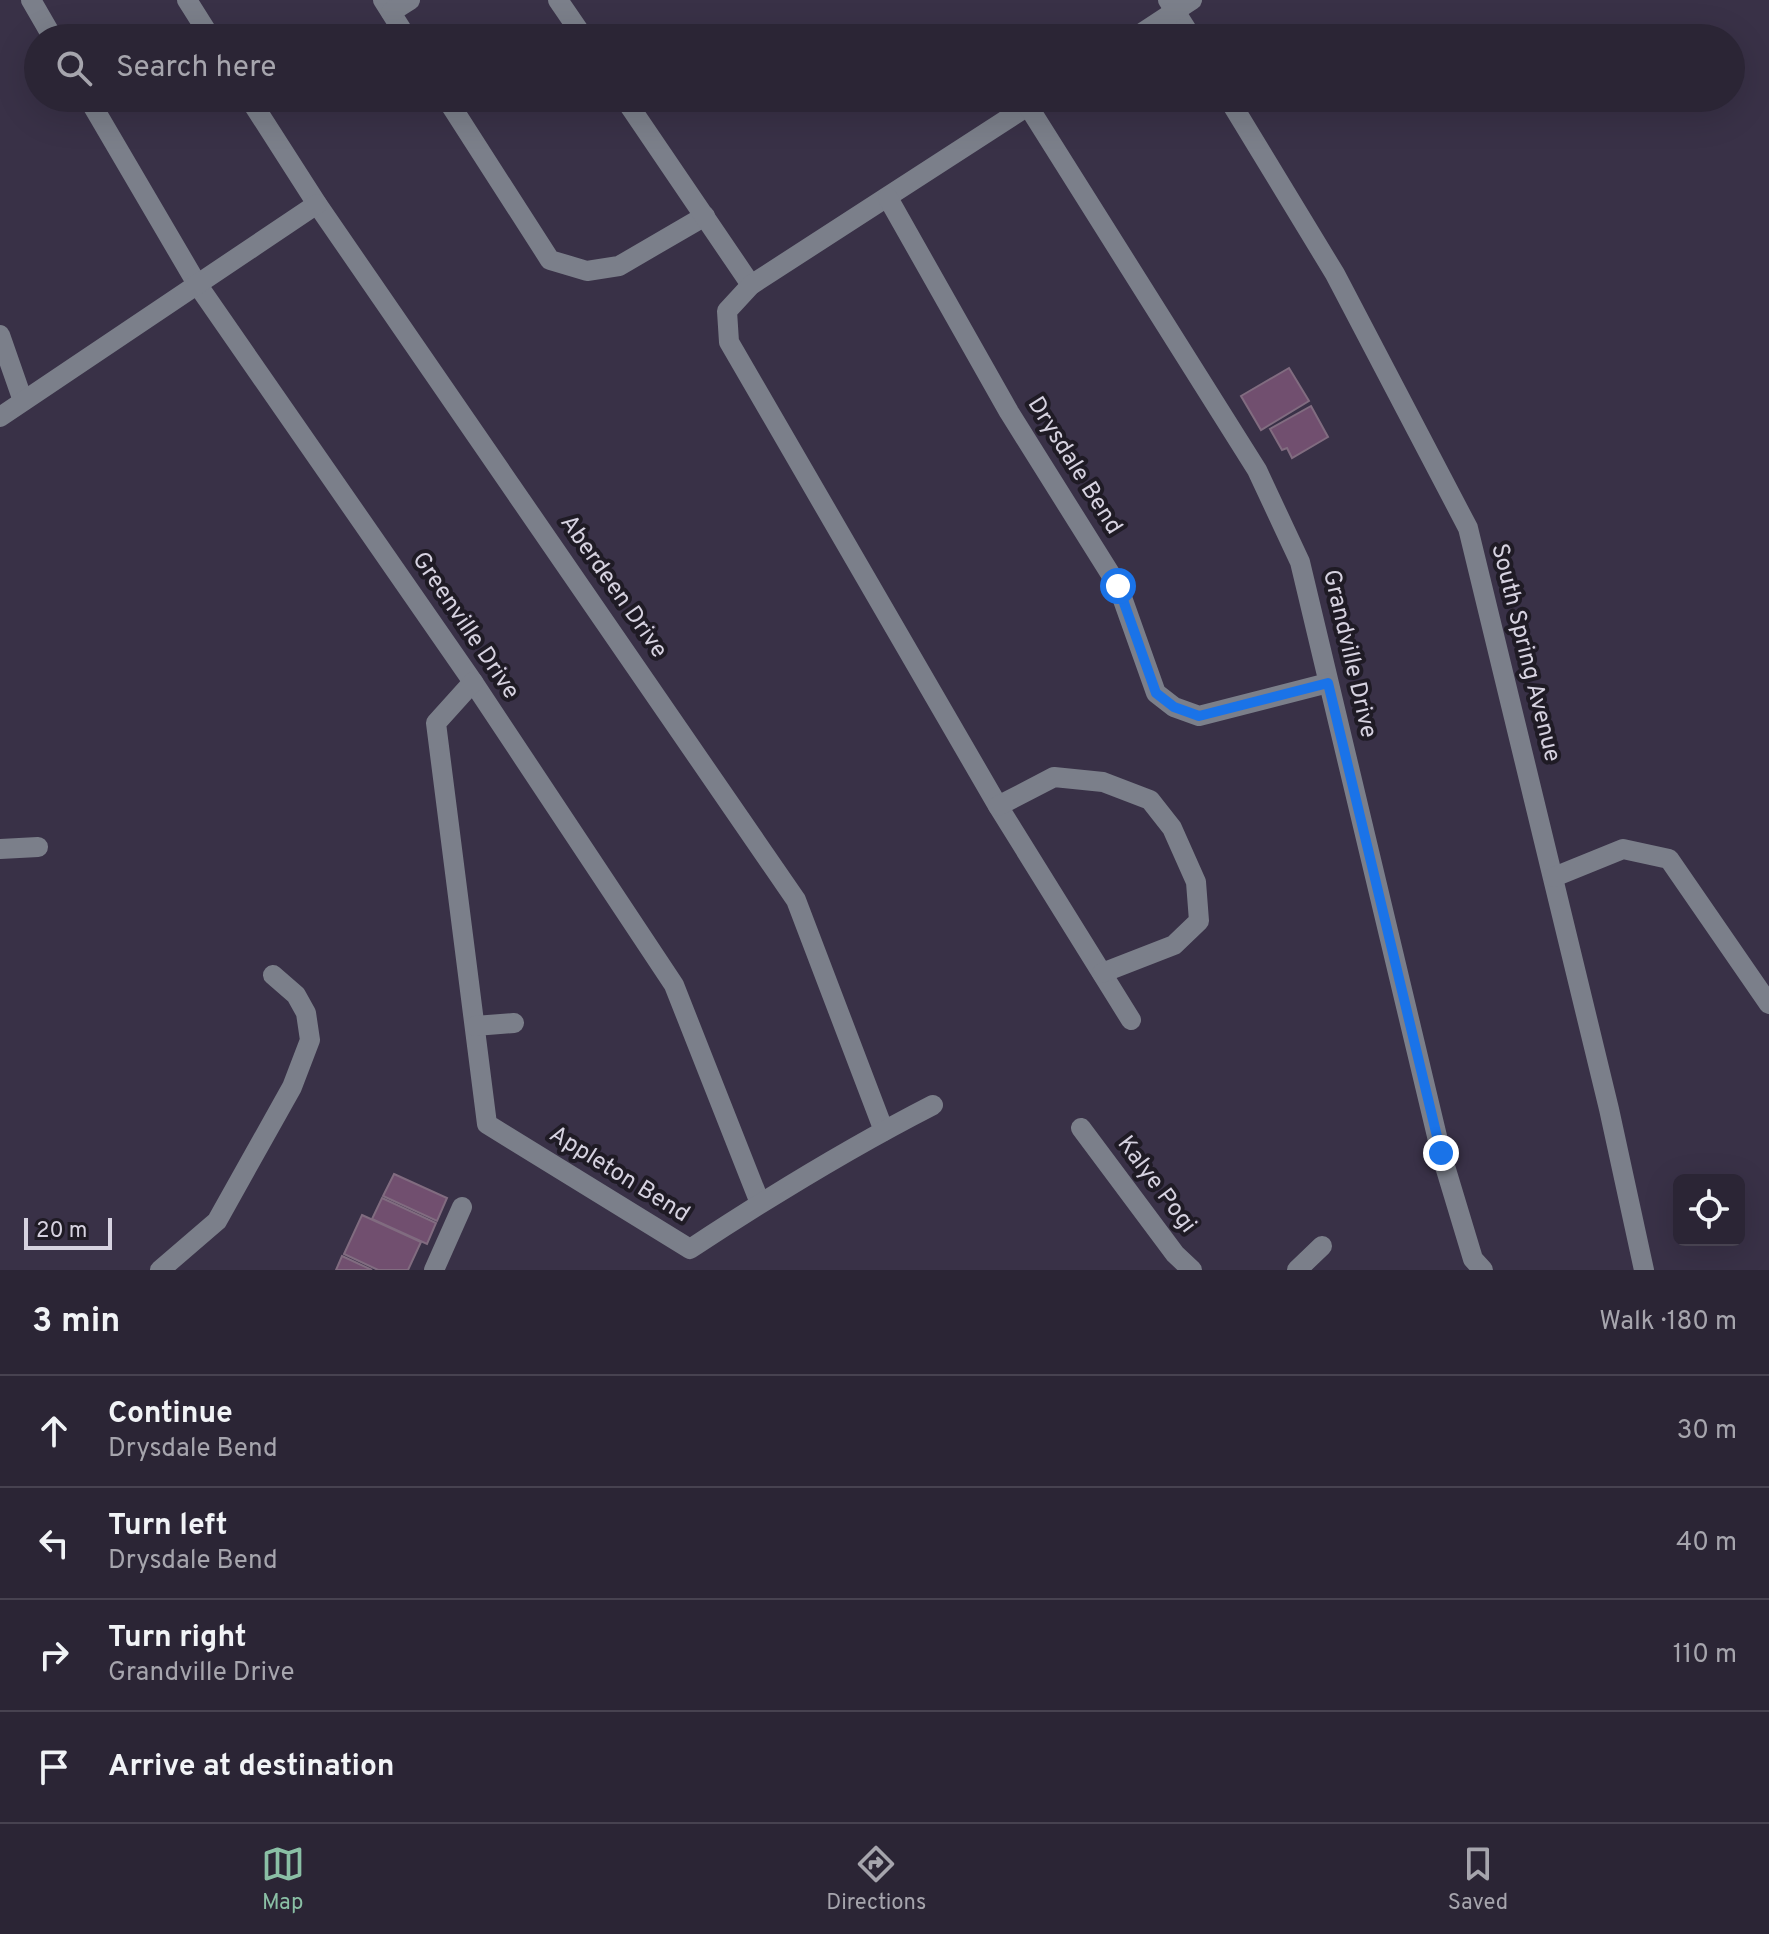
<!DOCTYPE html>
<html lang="en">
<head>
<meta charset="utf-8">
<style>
	body { margin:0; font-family:Overpass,sans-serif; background:#373141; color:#f1f3f6 }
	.controls { position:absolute; right:24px; bottom:24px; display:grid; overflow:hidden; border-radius:12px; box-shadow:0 8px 32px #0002 }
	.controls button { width:72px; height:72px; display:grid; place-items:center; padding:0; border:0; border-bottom:2px solid #474250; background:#2b2535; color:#f1f3f6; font:40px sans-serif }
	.scale { position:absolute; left:24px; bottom:20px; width:88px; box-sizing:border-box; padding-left:8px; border:4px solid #d6d2e0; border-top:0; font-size:22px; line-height:28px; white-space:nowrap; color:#d6d2e0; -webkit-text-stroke:6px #1f1b25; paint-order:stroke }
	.stop { position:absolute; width:24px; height:24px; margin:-18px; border:6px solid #1a73e8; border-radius:50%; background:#fff }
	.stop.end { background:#1a73e8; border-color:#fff; box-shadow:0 2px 8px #0008 }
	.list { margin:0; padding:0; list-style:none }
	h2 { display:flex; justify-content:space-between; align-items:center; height:104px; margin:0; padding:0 32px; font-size:34px }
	h2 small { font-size:26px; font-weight:400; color:#a6a5ad }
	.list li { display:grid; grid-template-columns:52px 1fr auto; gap:24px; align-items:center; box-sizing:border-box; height:112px; padding:0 32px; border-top:2px solid #474250 }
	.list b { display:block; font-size:30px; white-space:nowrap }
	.list p { margin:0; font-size:26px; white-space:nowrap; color:#a6a5ad }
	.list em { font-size:26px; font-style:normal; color:#a6a5ad }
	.icon { flex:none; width:44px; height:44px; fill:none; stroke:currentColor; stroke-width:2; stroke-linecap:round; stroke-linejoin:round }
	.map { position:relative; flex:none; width:1769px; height:1270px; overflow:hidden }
	.search { position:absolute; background:#2b2535; box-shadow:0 8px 32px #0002; left:24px; right:24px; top:24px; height:88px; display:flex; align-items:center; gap:20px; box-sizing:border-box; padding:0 28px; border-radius:44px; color:#a6a5ad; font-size:30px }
	.sheet { height:552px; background:#2b2535 }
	nav { display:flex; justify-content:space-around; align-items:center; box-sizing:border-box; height:112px; border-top:2px solid #474250; background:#2b2535; font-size:22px; color:#a6a5ad }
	nav a { display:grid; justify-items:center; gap:4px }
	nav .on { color:#8abfa5 }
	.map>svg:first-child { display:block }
	.building { fill:#714f6f; stroke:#816c80; stroke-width:2 }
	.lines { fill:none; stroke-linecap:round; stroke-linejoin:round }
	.minor { stroke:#7b7f8a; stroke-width:20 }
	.route { stroke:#1a73e8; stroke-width:10 }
	.labels { text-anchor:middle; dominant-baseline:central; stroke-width:8; stroke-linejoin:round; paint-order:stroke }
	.street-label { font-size:24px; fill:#d6d2e0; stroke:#1f1b25 }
</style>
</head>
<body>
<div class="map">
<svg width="1769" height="1270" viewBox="0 0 1769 1270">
	<rect width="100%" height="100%" fill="#393147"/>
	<!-- building -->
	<g class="building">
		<path d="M1289 368 1309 401 1261 430 1241 396Z"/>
		<path d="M1311 406 1328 437 1292 458 1287 448 1282 450 1270 429Z"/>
		<path d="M394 1174 447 1198 437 1221 383 1196Z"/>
		<path d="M382 1198 436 1223 427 1244 372 1219Z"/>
		<path d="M362 1215 421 1242 408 1270H378L344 1254Z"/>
		<path d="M342 1256 372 1270H336Z"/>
	</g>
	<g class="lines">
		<!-- minor -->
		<g class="minor">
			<path d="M31 0 53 38"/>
			<path d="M187 0 211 38"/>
			<path d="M383 0 407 38"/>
			<path d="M558 0 584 38"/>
			<path d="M1168 0 1192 38"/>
			<path d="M391 12 410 0"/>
			<path d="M1134 38 1192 0"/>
			<path d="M88 98 197 284 473 682 674 985 760 1203"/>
			<path d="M249 98 317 204 796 900 884 1131"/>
			<path d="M446 98 550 260 587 271 619 266 705 216"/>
			<path d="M624 98 751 285"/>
			<path d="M1040 98 751 285 727 311 729 342 998 806 1131 1020"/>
			<path d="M1228 98 1335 274 1468 528 1609 1109 1644 1270"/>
			<path d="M1028 106 1257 470 1300 562 1441 1153 1473 1259 1483 1270"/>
			<path d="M888 198 1009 412 1118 586 1156 693 1174 707 1199 716 1328 683"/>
			<path d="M0 335 23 401"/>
			<path d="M0 417 317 204"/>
			<path d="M473 682 436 723 487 1124 690 1249C769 1197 849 1148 933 1105"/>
			<path d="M998 806 1054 777 1103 782 1150 800 1172 828 1196 882 1199 921 1174 945 1102 973"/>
			<path d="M0 849 38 847"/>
			<path d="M1554 877 1623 849 1669 859 1769 1004"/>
			<path d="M475 1026 514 1023"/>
			<path d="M1081 1128 1175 1254 1192 1270"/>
			<path d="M160 1270 217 1221 292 1087 310 1040 306 1013 296 995 273 975"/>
			<path d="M434 1270 462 1207"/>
			<path d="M1297 1270 1322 1246"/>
		</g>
	</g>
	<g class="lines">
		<!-- route -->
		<path class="route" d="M1118 586 1156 693 1174 707 1199 716 1328 683 1441 1153"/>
	</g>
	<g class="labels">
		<!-- street labels -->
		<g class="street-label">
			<text transform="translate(1074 466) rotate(58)">Drysdale Bend</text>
			<text transform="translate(613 587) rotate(55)">Aberdeen Drive</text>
			<text transform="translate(465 626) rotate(56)">Greenville Drive</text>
			<text transform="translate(1525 653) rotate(76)">South Spring Avenue</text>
			<text transform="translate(1349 654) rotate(77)">Grandville Drive</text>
			<text transform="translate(619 1175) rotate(32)">Appleton Bend</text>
			<text transform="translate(1156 1185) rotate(53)">Kalye Pogi</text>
		</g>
	</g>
</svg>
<div class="controls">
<button><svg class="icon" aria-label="locate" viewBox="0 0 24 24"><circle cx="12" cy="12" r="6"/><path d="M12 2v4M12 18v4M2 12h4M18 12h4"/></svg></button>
</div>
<div class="scale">20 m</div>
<div class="stop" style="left:1118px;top:586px"></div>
<div class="stop end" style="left:1441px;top:1153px"></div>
<div class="search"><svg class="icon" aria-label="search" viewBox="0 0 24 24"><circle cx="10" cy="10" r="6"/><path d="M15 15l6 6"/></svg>Search here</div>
</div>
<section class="sheet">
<h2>3 min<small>Walk · 180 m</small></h2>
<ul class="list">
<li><svg class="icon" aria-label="ahead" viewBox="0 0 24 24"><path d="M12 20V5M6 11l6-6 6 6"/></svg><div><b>Continue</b><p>Drysdale Bend</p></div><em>30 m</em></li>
<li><svg class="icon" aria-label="left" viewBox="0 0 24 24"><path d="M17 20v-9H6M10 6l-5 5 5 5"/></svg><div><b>Turn left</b><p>Drysdale Bend</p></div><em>40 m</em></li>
<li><svg class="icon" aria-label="right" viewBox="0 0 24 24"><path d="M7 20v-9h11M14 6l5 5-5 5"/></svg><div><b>Turn right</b><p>Grandville Drive</p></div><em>110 m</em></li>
<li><svg class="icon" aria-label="arrive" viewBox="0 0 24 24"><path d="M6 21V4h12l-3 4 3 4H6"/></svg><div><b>Arrive at destination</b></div></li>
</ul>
</section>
<nav>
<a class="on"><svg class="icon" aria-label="map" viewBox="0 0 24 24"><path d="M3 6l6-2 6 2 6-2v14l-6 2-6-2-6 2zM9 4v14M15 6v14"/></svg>Map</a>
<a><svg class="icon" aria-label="directions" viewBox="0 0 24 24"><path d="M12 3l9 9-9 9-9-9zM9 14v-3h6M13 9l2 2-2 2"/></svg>Directions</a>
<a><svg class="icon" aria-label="saved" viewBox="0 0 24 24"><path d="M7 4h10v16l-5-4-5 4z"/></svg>Saved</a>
</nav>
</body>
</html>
